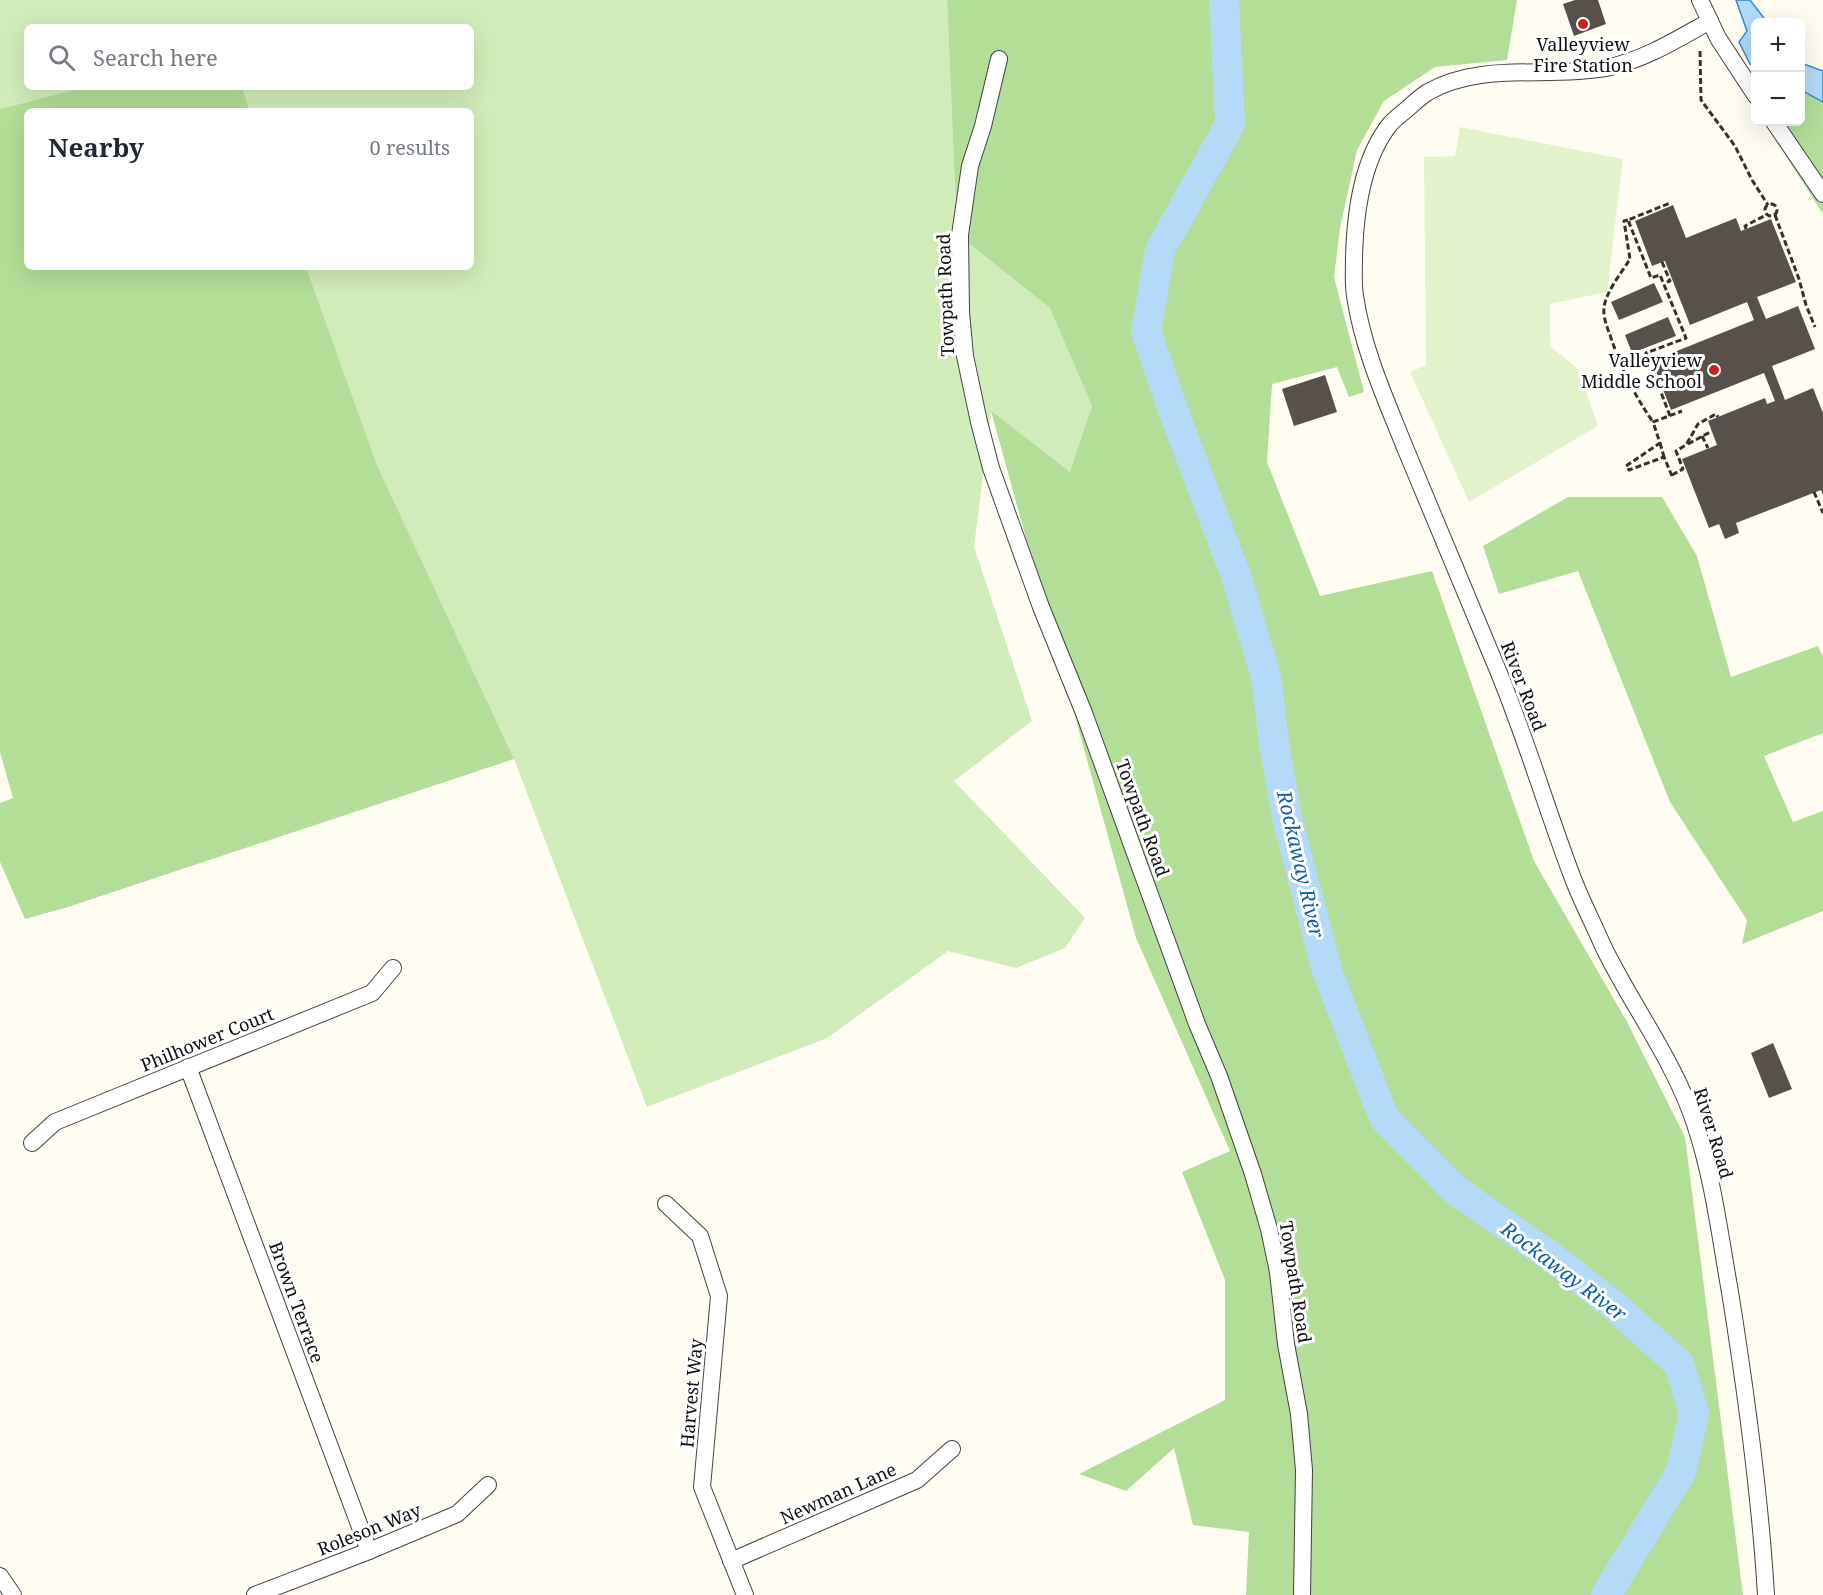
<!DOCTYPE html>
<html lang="en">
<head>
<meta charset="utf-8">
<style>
	body { margin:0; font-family:"Noto Serif",serif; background:#f6f6f7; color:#1f2937 }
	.controls { position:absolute; right:18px; top:18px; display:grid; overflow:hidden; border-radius:9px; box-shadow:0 6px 24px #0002 }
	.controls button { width:54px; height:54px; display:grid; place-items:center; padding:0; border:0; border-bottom:2px solid #e0e1e3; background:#fff; color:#1f2937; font:30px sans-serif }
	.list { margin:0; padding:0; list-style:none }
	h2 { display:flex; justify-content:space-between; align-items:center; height:78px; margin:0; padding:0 24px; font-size:26px }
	h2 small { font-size:20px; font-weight:400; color:#747a83 }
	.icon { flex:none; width:33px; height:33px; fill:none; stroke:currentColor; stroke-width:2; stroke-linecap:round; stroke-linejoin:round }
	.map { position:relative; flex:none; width:1823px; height:1595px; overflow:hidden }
	.search { position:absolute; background:#fff; box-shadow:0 6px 24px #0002; left:24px; top:24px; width:450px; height:66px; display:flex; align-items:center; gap:15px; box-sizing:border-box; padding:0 21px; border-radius:9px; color:#747a83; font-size:22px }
	.panel { position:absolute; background:#fff; box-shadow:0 6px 24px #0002; left:24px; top:108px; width:450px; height:162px; border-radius:9px }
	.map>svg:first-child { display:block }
	.green { fill:#d0ecb8 }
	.forest { fill:#b2de97 }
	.pitch { fill:#e2f3cb }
	.water { fill:#b3daf9; stroke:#368bd4; stroke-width:1.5 }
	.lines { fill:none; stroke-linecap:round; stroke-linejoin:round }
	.river { stroke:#b3daf9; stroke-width:30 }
	.building { fill:#58514b }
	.minor-casing { stroke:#424242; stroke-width:18 }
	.path { stroke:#313131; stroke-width:3; stroke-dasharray:6 3; stroke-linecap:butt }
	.minor { stroke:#fff; stroke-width:16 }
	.poi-dot { fill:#c7231f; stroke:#fff; stroke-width:2 }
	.labels { text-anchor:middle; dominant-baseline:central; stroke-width:6; stroke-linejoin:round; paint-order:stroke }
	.poi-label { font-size:18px; fill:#0f0f0f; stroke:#fff }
	.street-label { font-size:18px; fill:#0f0f0f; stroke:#fff }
	.water-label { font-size:20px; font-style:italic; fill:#115ca8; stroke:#fff }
</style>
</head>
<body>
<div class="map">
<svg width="1823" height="1595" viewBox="0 0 1823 1595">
	<rect width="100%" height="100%" fill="#fffdf1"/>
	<!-- green -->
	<path class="green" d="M0 0H947L957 234 1051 309 1092 406 1071 473 991 412 974 547 1032 721 954 781 1085 918 1065 948 1016 968 948 951 827 1038 647 1107 514 759 377 465 306 267H471V111H250L242 87H471V27H27V87H85L0 109Z"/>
	<!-- forest -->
	<g class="forest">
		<path d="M947 0H1517L1507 60 1435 67 1384 101 1357 150 1340 228 1334 277 1364 392 1349 397 1337 367 1272 384 1267 462 1320 596 1432 571 1534 861 1626 1020 1685 1137 1743 1595H1246L1249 1532 1193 1525 1174 1448 1126 1491 1079 1474 1225 1400V1280L1182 1172 1230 1151 1136 938 991 411 1070 472 1092 406 1050 308 957 234Z"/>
		<path d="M85 87H242L250 111H27V267H306L377 465 514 759 68 907 25 919 0 862V803L13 798 0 752V109Z"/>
		<path d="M1801 90 1823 102V214L1764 122H1800Z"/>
		<path d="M1568 497H1662L1697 556 1731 677 1818 646 1823 657V733L1764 756 1793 822 1823 811V911L1742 944 1747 920 1670 802 1578 571 1499 594 1483 546Z"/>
	</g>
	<!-- pitch -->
	<path class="pitch" d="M1460 127 1623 159 1607 292 1550 304V346L1578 369 1598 426 1469 502 1410 372 1426 365 1424 157 1455 156Z"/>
	<!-- water -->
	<g class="water">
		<path d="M1736 0H1750L1767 22H1756L1755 67 1750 64 1739 42 1747 31Z"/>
		<path d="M1801 63 1823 71V102L1801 90Z"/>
	</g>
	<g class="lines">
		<!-- river -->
		<path class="river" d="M1224 0 1230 124 1160 250 1146 332 1177 421 1236 576 1266 677 1274 745 1288 822 1327 971 1384 1118 1454 1189 1554 1259 1614 1306 1679 1364 1694 1413 1681 1472 1606 1595"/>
	</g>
	<!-- building -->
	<g class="building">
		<path d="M1575 0H1598L1606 24 1574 36 1563 4Z"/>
		<path d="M1673 205 1686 238 1736 218 1741 231 1771 219 1796 282 1757 297 1766 319 1798 306 1815 349 1772 366 1785 400 1813 388 1823 413V495L1821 490 1736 523 1739 533 1725 539 1719 524 1709 528 1682 459 1717 445 1708 421 1765 398 1767 404 1775 401 1764 373 1671 410 1652 361 1754 320 1747 302 1690 325 1665 261 1652 266 1635 221Z"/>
		<path d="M1654 283 1663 302 1619 320 1611 302Z"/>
		<path d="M1668 317 1676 336 1632 353 1625 335Z"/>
		<path d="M1325 375 1337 412 1294 426 1282 389Z"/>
		<path d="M1773 1043 1792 1089 1769 1098 1751 1053Z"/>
	</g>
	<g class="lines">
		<!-- minor casing -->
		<g class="minor-casing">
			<g id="minor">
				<path d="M1700 0 1718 38 1756 96"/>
				<path d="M1710 21C1676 40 1644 60 1606 68 1547 79 1483 61 1428 92 1420 97 1413 104 1406 110 1401 114 1396 118 1391 123 1362 158 1355 214 1354 258 1354 271 1353 284 1355 296 1363 350 1386 400 1406 450 1435 520 1465 590 1494 661 1524 731 1545 805 1572 876 1581 900 1593 923 1603 946 1632 1006 1674 1060 1695 1124 1713 1178 1720 1236 1730 1292 1746 1392 1760 1494 1766 1595"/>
				<path d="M999 59 983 126 970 166 960 235 961 312 965 356 979 422 991 468 1041 607 1084 713 1197 1024 1219 1076 1253 1174 1269 1229 1278 1272 1286 1344 1299 1414 1304 1470 1302 1595"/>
				<path d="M1774 122 1823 194"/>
				<path d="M188 1067 369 1551"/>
				<path d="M32 1143 55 1122 372 993 393 968"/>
				<path d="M666 1204 700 1236 719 1296 702 1487 745 1595"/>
				<path d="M731 1561 917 1480 952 1449"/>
				<path d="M0 1576 13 1595"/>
				<path d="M255 1595 369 1551 457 1514 488 1485"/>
			</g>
		</g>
		<!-- path -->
		<g class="path">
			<path d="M1700 51 1701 100 1735 146 1752 180 1768 205"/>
			<circle cx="1771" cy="210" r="6"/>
			<path d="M1775 215 1799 279 1806 305 1815 327"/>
			<path d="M1628 220 1624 221 1630 259C1622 272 1605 293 1604 308 1603 317 1607 327 1610 335 1621 368 1633 393 1653 422"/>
			<path d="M1746 229 1745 226 1766 215"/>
			<path d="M1662 262 1670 281 1664 283"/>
			<path d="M1670 416 1646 353 1686 338 1660 275 1651 278 1628 220 1670 203"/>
			<path d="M1702 436 1708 448"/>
			<path d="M1660 443 1664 457"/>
			<path d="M1688 444 1712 431"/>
			<path d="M1672 475 1683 469 1676 451 1686 445 1698 424 1716 414 1718 417"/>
			<path d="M1672 476 1664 457 1629 470 1626 466 1660 443 1653 422 1682 411"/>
			<path d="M1814 492 1823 513"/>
		</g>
		<!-- minor -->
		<use href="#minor" class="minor"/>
	</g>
	<!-- markers -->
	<g class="poi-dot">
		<circle cx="1583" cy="24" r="6"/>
		<circle cx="1714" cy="370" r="6"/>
	</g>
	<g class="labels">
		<!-- poi labels -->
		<g class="poi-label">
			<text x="1583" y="44">Valleyview<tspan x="1583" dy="21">Fire Station</tspan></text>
			<text x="1702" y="360" text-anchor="end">Valleyview<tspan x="1702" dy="21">Middle School</tspan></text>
		</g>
		<!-- street labels -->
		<g class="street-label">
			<text transform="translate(945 295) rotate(-92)">Towpath Road</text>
			<text transform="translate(1524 686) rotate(69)">River Road</text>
			<text transform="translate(1143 818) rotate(70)">Towpath Road</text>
			<text transform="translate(207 1039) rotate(-22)">Philhower Court</text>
			<text transform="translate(1714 1133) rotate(73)">River Road</text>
			<text transform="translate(1296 1282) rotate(81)">Towpath Road</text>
			<text transform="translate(297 1302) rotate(70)">Brown Terrace</text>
			<text transform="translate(691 1393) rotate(-85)">Harvest Way</text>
			<text transform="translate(838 1493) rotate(-24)">Newman Lane</text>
			<text transform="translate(369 1529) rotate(-22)">Roleson Way</text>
		</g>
		<!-- water labels -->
		<g class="water-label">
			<text transform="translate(1301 864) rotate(77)">Rockaway River</text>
			<text transform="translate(1564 1271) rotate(37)">Rockaway River</text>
		</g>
	</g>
</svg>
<div class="controls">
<button>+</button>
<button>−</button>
</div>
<div class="search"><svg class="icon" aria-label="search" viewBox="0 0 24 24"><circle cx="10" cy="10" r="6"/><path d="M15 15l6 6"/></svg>Search here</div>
<section class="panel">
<h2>Nearby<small>0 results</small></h2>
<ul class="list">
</ul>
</section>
</div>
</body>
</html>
